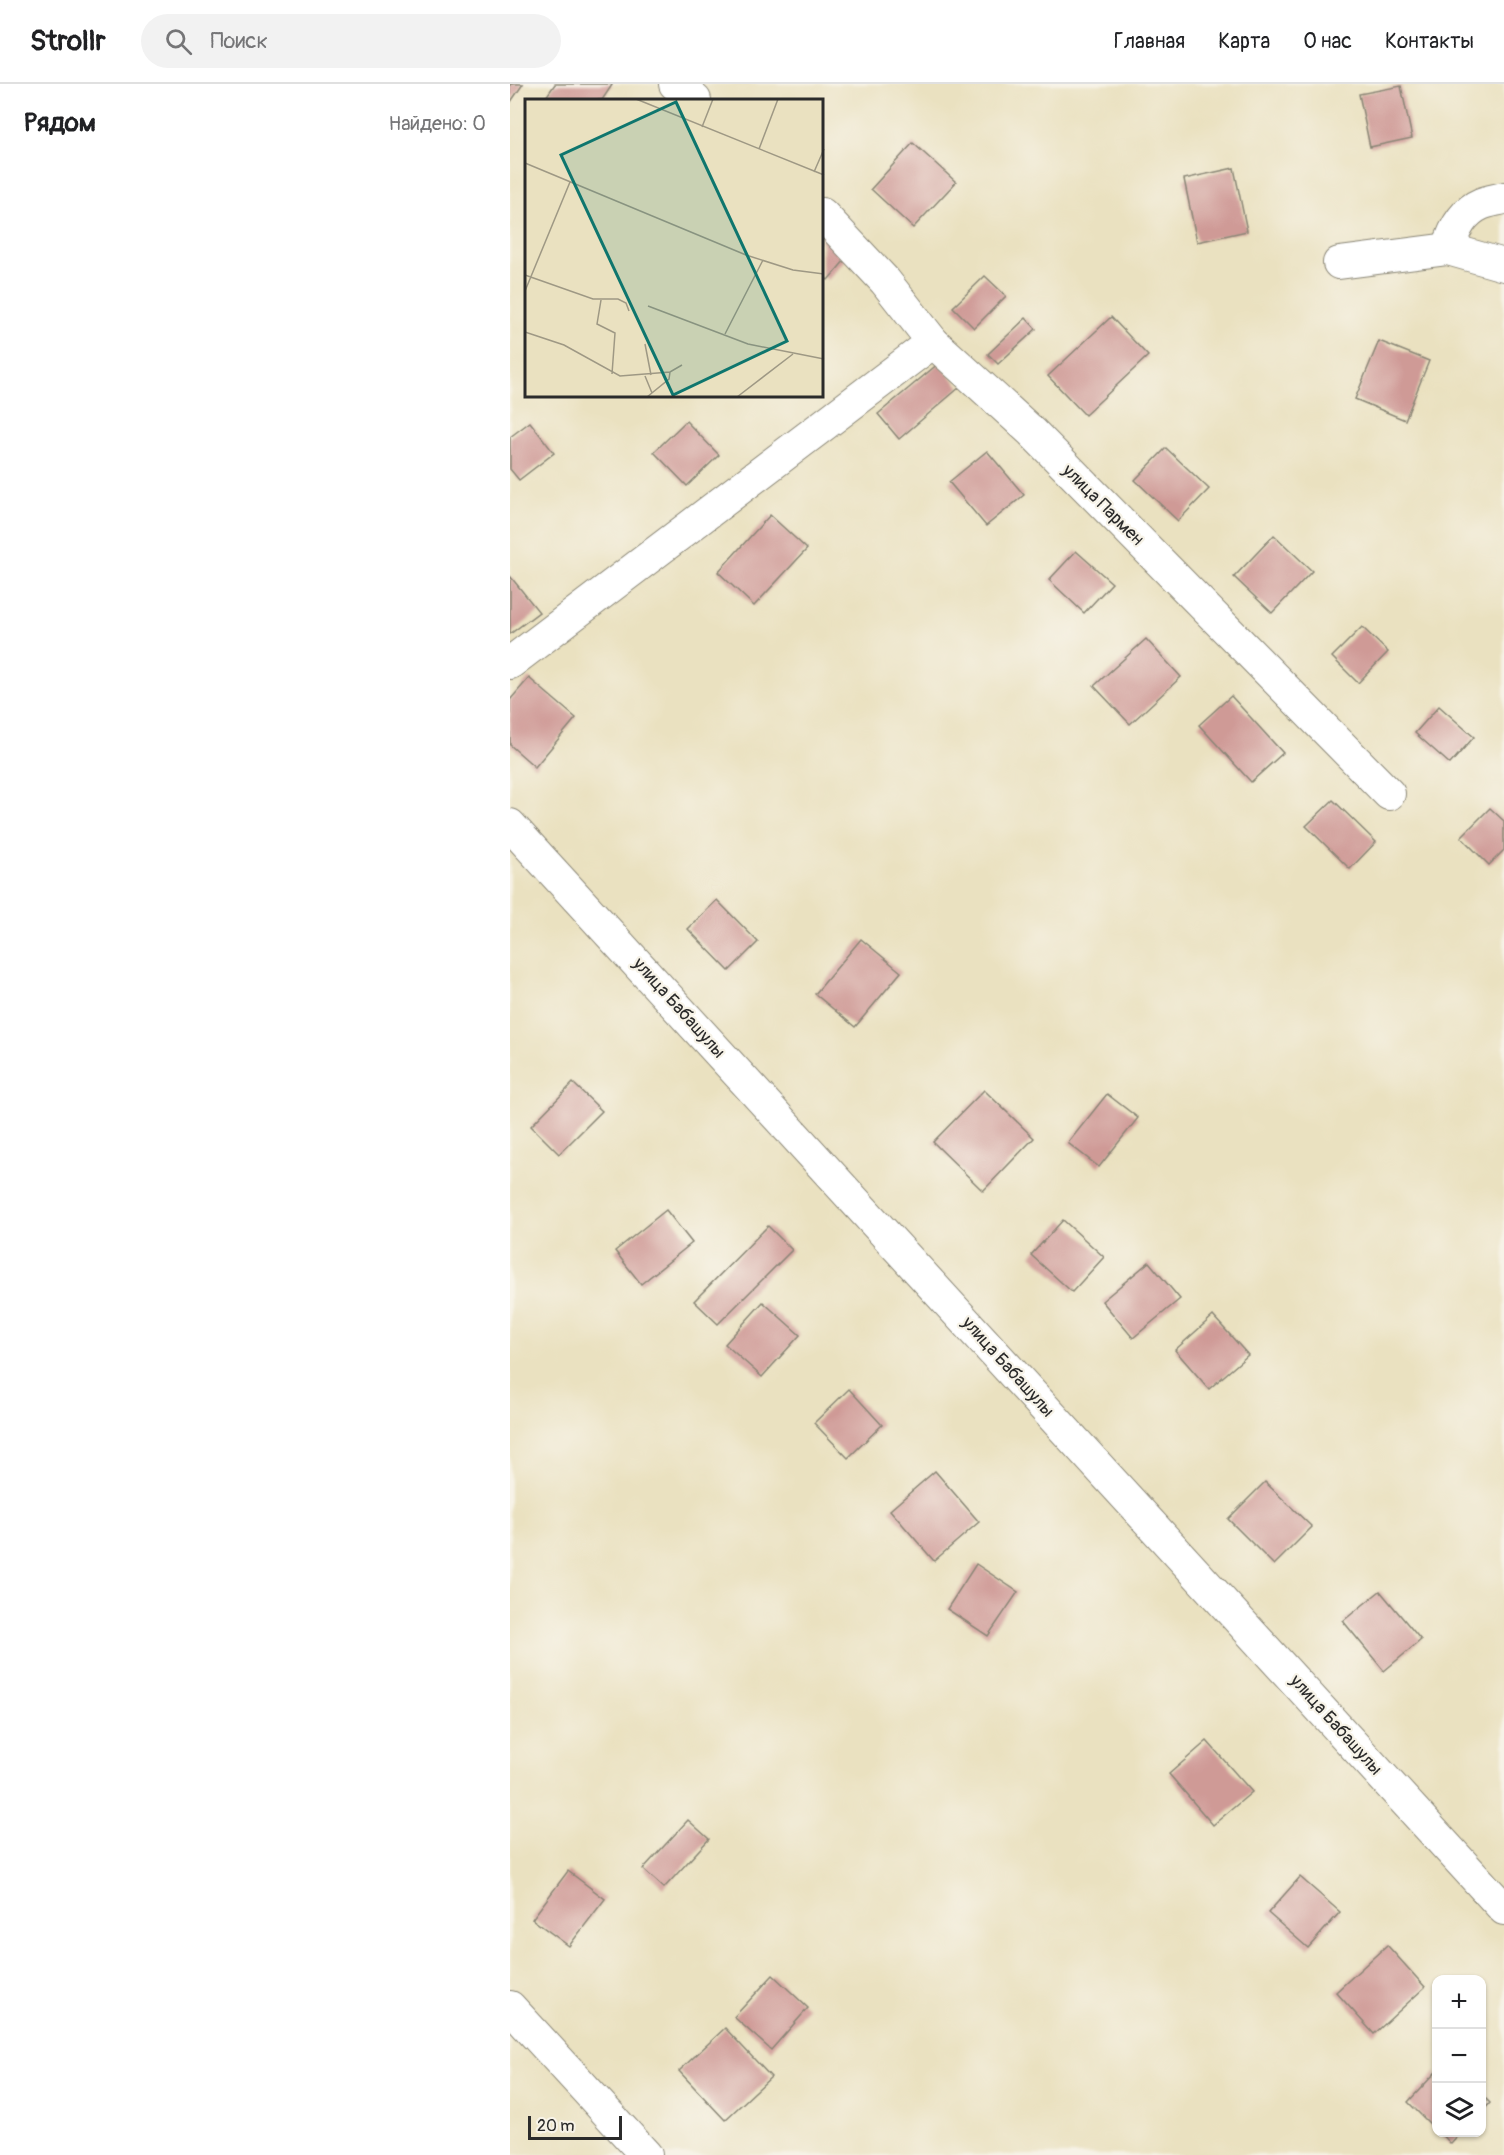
<!DOCTYPE html>
<html lang="ru">
<head>
<meta charset="utf-8">
<style>
	body { margin:0; font-family:Pangolin,sans-serif; background:#f2f2f2; color:#202124 }
	.controls { position:absolute; right:18px; bottom:18px; display:grid; overflow:hidden; border-radius:12px; box-shadow:0 2px 4px #0004 }
	.controls button { width:54px; height:54px; display:grid; place-items:center; padding:0; border:0; border-bottom:2px solid #e0e0e0; background:#fff; color:#202124; font:30px sans-serif }
	.scale { position:absolute; left:18px; bottom:15px; width:94px; box-sizing:border-box; padding-left:6px; border:3px solid #2b2b2b; border-top:0; font-size:16px; line-height:21px; white-space:nowrap; color:#2b2b2b; -webkit-text-stroke:4px #f7f3e8; paint-order:stroke }
	.list { margin:0; padding:0; list-style:none }
	h2 { display:flex; justify-content:space-between; align-items:center; height:78px; margin:0; padding:0 24px; font-size:26px }
	h2 small { font-size:20px; font-weight:400; color:#757577 }
	.icon { flex:none; width:33px; height:33px; fill:none; stroke:currentColor; stroke-width:2; stroke-linecap:round; stroke-linejoin:round }
	.map { position:relative; flex:none; width:994px; height:2071px; overflow:hidden }
	header { display:flex; align-items:center; gap:36px; box-sizing:border-box; height:84px; padding:0 30px; background:#fff; border-bottom:2px solid #e0e0e0 }
	header strong { font-size:28px }
	nav { display:flex; gap:33px; margin-inline-start:auto; font-size:21px }
	.search { width:420px; height:54px; background:#f2f2f2; display:flex; align-items:center; gap:15px; box-sizing:border-box; padding:0 21px; border-radius:33px; color:#757577; font-size:22px }
	main { display:flex }
	aside { flex:1; background:#fff }
	.map>svg:first-child { display:block }
	.building { fill:#cf9a96 }
	.lines { fill:none; stroke-linecap:round; stroke-linejoin:round }
	.minor-casing { stroke:#8a8676; stroke-width:34 }
	.minor { stroke:#fff; stroke-width:32 }
	.labels { text-anchor:middle; dominant-baseline:central; stroke-width:4.5; stroke-linejoin:round; paint-order:stroke }
	.street-label { font-size:18px; fill:#2b2b2b; stroke:#f7f3e8 }
	.inset-road { fill:none; stroke:#9e9884; stroke-width:1.5 }
	.view { fill:#0f766e; fill-opacity:0.15; stroke:#0f766e; stroke-width:3 }
	.inset-edge { fill:none; stroke:#2b2b2b; stroke-width:3 }
</style>
</head>
<body>
<header>
<strong>Strollr</strong>
<div class="search"><svg class="icon" aria-label="search" viewBox="0 0 24 24"><circle cx="10" cy="10" r="6"/><path d="M15 15l6 6"/></svg>Поиск</div>
<nav><a>Главная</a><a>Карта</a><a>О нас</a><a>Контакты</a></nav>
</header>
<main>
<aside>
<h2>Рядом<small>Найдено: 0</small></h2>
<ul class="list">
</ul>
</aside>
<div class="map">
<svg width="994" height="2071" viewBox="0 0 994 2071">
	<rect width="100%" height="100%" fill="#f7f3e8"/>
	<filter id="ink" filterUnits="userSpaceOnUse"><feTurbulence type="fractalNoise" baseFrequency=".0167" numOctaves="2"/><feDisplacementMap in="SourceGraphic" scale="12" xChannelSelector="R" yChannelSelector="G"/><feConvolveMatrix kernelMatrix="1 2 1 2 8 2 1 2 1" color-interpolation-filters="sRGB"/></filter>
	<filter id="wash" filterUnits="userSpaceOnUse"><feTurbulence type="fractalNoise" baseFrequency=".008" numOctaves="4" result="noise"/><feDisplacementMap in="SourceGraphic" scale="24" xChannelSelector="R" yChannelSelector="G"/><feGaussianBlur stdDeviation="1.35" result="paint"/><feColorMatrix in="noise" values="0 0 0 0 0 0 0 0 0 0 0 0 0 0 0 0 0 1.4 0 .05"/><feComposite in="paint" operator="in"/></filter>
	<g filter="url(#wash)">
		<rect width="100%" height="100%" fill="#eae1c0"/>
		<g id="blocks">
			<!-- building -->
			<g class="building">
				<path d="M0 0H13L0 19Z"/>
				<path d="M45 0H101L102 1 92 16H34Z"/>
				<path d="M891 2 902 54 860 63 849 10Z"/>
				<path d="M403 59 446 98 403 144 361 105Z"/>
				<path d="M724 84 737 147 687 158 674 95Z"/>
				<path d="M312 144 341 169 318 196 312 191Z"/>
				<path d="M475 192 496 212 464 244 443 223Z"/>
				<path d="M601 233 638 272 575 331 538 292Z"/>
				<path d="M516 234 526 245 488 280 478 270Z"/>
				<path d="M869 257 919 277 895 336 845 315Z"/>
				<path d="M429 279 450 303 389 355 368 330Z"/>
				<path d="M176 337 209 371 177 402 144 368Z"/>
				<path d="M20 338 44 369 9 396 0 385V353Z"/>
				<path d="M656 364 699 405 668 437 625 396Z"/>
				<path d="M477 367 514 411 476 442 439 398Z"/>
				<path d="M260 431 297 465 244 522 208 488Z"/>
				<path d="M764 451 802 487 762 529 724 493Z"/>
				<path d="M566 467 602 499 574 529 539 496Z"/>
				<path d="M0 492 29 528 0 550Z"/>
				<path d="M852 543 878 568 848 599 822 573Z"/>
				<path d="M636 555 671 593 620 640 584 602Z"/>
				<path d="M19 594 66 634 25 683 0 661V616Z"/>
				<path d="M721 612 773 669 741 698 689 641Z"/>
				<path d="M929 622 964 653 940 680 905 649Z"/>
				<path d="M823 716 866 758 840 785 796 742Z"/>
				<path d="M980 724 994 737V766L979 781 951 753Z"/>
				<path d="M207 816 248 858 219 887 178 845Z"/>
				<path d="M351 855 391 888 345 943 305 910Z"/>
				<path d="M63 999 92 1027 49 1070 21 1042Z"/>
				<path d="M474 1006 524 1054 473 1107 423 1058Z"/>
				<path d="M597 1010 628 1034 589 1083 558 1059Z"/>
				<path d="M156 1126 182 1159 131 1200 105 1167Z"/>
				<path d="M553 1136 594 1173 562 1208 521 1171Z"/>
				<path d="M258 1142 282 1166 208 1240 184 1217Z"/>
				<path d="M639 1178 670 1215 623 1254 592 1217Z"/>
				<path d="M253 1218 290 1251 252 1293 215 1260Z"/>
				<path d="M703 1232 738 1271 699 1305 665 1266Z"/>
				<path d="M339 1305 372 1341 338 1374 304 1339Z"/>
				<path d="M425 1387 469 1438 424 1477 380 1426Z"/>
				<path d="M755 1398 802 1443 764 1481 718 1435Z"/>
				<path d="M466 1480 508 1508 478 1552 437 1525Z"/>
				<path d="M870 1507 911 1556 874 1587 833 1537Z"/>
				<path d="M697 1657 742 1708 703 1741 659 1690Z"/>
				<path d="M178 1736 199 1755 154 1804 133 1785Z"/>
				<path d="M58 1787 95 1815 59 1862 22 1835Z"/>
				<path d="M790 1793 830 1828 798 1864 758 1829Z"/>
				<path d="M877 1861 915 1903 864 1950 826 1908Z"/>
				<path d="M263 1891 298 1924 261 1966 224 1933Z"/>
				<path d="M215 1944 261 1993 215 2036 169 1987Z"/>
				<path d="M926 1988V2046L898 2018Z"/>
				<path d="M972 2011 980 2019 972 2028Z"/>
				<path d="M930 2048H952L941 2060Z"/>
			</g>
		</g>
	</g>
	<g filter="url(#ink)">
		<use href="#blocks" fill-opacity="0" stroke="#8a8676" stroke-width="1.5"/>
		<g class="lines">
			<!-- minor casing -->
			<g class="minor-casing">
				<g id="minor">
					<path d="M165 0 185 16"/>
					<path d="M312 130 375 197 423 258 522 348 879 710"/>
					<path d="M938 165C943 148 952 128 971 120 978 117 987 116 994 114"/>
					<path d="M829 179 938 165 994 181"/>
					<path d="M0 579 423 258"/>
					<path d="M0 741 994 1825"/>
					<path d="M0 1923 136 2071"/>
				</g>
			</g>
			<!-- minor -->
			<use href="#minor" class="minor"/>
		</g>
	</g>
	<g class="labels">
		<!-- street labels -->
		<g class="street-label">
			<text transform="translate(593 421) rotate(45)">улица Пармен</text>
			<text transform="translate(169 924) rotate(48)">улица Бабашулы</text>
			<text transform="translate(498 1283) rotate(48)">улица Бабашулы</text>
			<text transform="translate(826 1641) rotate(48)">улица Бабашулы</text>
		</g>
	</g>
	<!-- overview -->
	<g transform="translate(15 15)">
		<rect width="298" height="298" fill="#eae1c0"/>
		<path class="inset-road" d="M111 0 299 76M177 28 188 0M234 50 253 0M0 64 221 156 268 171 299 175M289 73 299 50M0 176 68 200H93L101 204 104 212M0 192 45 83M76 201 72 225 90 234 87 275M123 207 223 245 299 260M0 233 39 246 95 277 145 273 157 266M200 235 238 161M120 245 126 276M120 277 127 294M122 298 144 280 145 273M212 298 268 255"/>
		<path class="view" d="M151 3 262 242 148 296 36 56Z"/>
		<rect width="298" height="298" class="inset-edge"/>
	</g>
</svg>
<div class="controls">
<button>+</button>
<button>−</button>
<button><svg class="icon" aria-label="layers" viewBox="0 0 24 24"><path d="M12 4l9 5-9 5-9-5zM3 14l9 5 9-5"/></svg></button>
</div>
<div class="scale">20 m</div>
</div>
</main>
</body>
</html>
